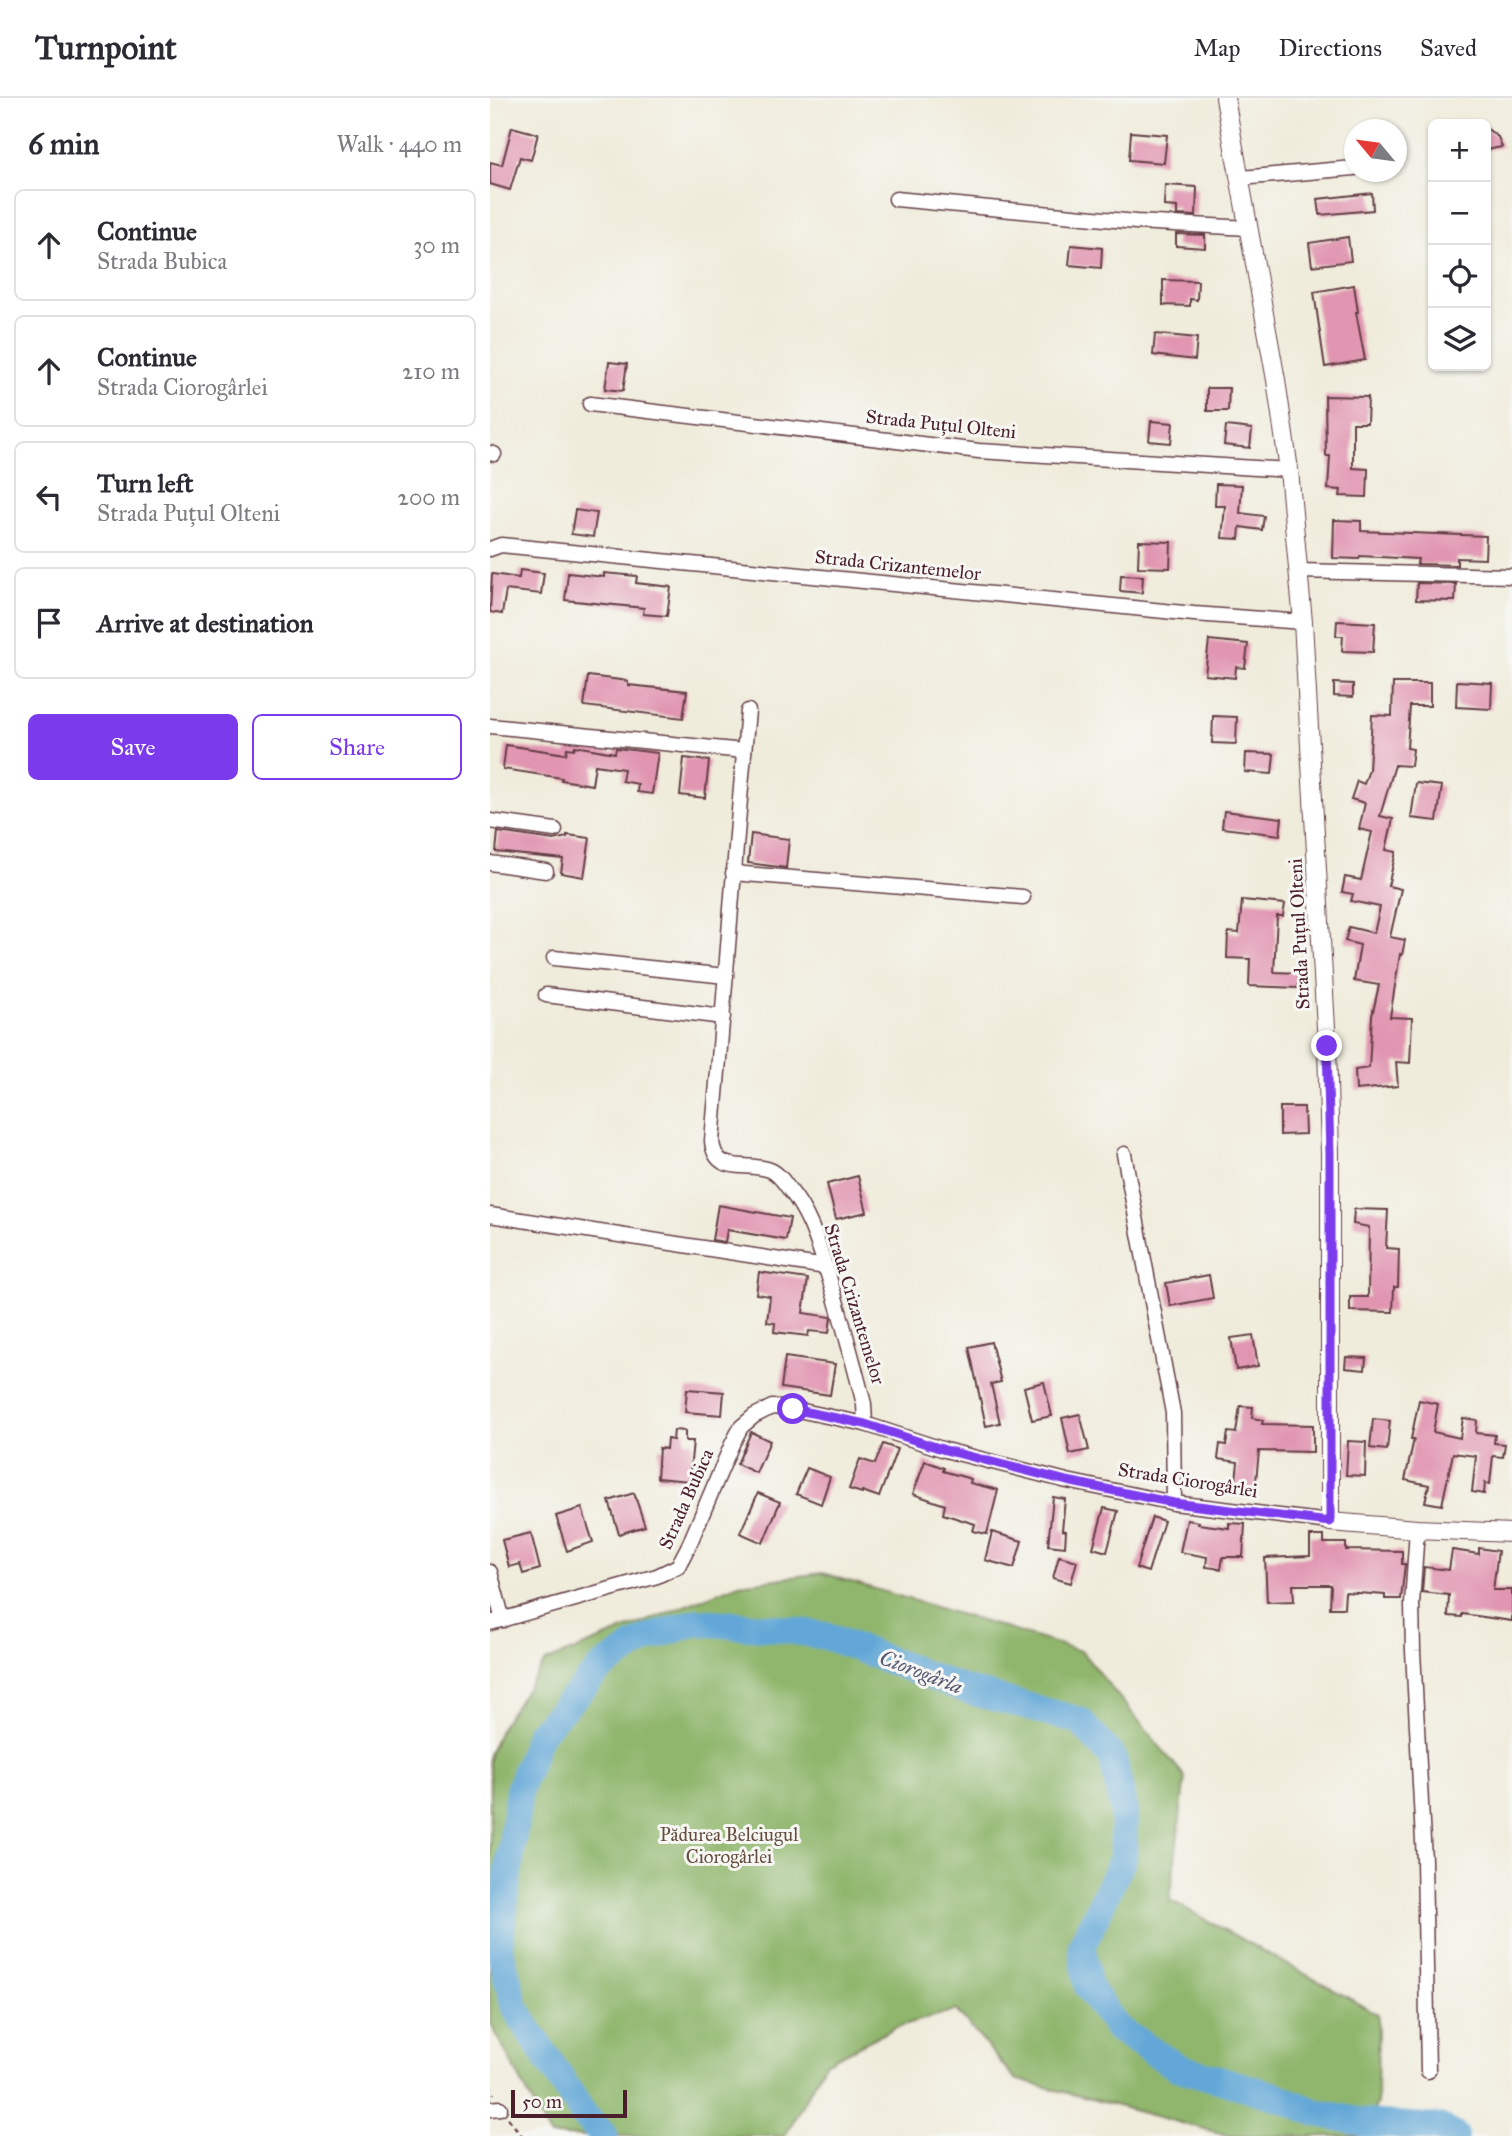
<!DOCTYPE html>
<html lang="en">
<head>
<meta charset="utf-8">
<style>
	body { margin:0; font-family:"IM FELL Great Primer",serif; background:#f7f7f7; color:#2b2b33 }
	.controls { position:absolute; right:21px; top:21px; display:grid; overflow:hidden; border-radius:10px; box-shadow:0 2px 5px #0004 }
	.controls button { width:63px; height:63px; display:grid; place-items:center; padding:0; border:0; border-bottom:2px solid #e1e1e2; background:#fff; color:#2b2b33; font:35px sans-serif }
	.compass { position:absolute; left:854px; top:21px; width:63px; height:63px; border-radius:50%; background:#fff; box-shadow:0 2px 5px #0004; rotate:299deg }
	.scale { position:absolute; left:21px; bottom:18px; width:116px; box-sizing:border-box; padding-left:7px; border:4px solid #4a1f2b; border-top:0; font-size:19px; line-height:24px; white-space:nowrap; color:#4a1f2b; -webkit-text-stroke:5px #f6f6f2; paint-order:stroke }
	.stop { position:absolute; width:21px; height:21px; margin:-16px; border:5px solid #7c3aed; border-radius:50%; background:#fff }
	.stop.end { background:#7c3aed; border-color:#fff; box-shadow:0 2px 7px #0008 }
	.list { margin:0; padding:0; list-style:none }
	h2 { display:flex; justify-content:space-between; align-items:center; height:91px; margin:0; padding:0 28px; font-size:30px }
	h2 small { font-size:23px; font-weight:400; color:#7c7c81 }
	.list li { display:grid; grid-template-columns:46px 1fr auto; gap:21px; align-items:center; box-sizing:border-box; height:112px; margin:0 14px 14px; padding:0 14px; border:2px solid #e1e1e2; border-radius:10px }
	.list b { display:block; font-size:26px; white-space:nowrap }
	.list p { margin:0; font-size:23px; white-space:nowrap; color:#7c7c81 }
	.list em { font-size:23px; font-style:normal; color:#7c7c81 }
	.actions { display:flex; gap:14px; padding:21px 28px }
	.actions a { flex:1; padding:16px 0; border:2px solid #7c3aed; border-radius:10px; text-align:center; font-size:24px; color:#7c3aed }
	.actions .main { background:#7c3aed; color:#fff }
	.icon { flex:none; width:38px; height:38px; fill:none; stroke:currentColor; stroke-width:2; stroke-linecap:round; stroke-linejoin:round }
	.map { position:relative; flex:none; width:1022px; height:2038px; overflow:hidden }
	header { display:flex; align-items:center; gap:42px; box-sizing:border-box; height:98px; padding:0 35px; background:#fff; border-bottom:2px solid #e1e1e2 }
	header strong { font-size:33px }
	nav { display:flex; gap:38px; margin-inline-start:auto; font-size:24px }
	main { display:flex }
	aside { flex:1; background:#fff }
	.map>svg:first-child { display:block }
	.forest { fill:#8fb66c; stroke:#6c6a4c; stroke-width:2 }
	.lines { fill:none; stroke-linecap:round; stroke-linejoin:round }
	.river { stroke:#62a7d7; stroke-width:28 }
	.building { fill:#e195b1 }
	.minor-casing { stroke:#633e45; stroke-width:17 }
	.tertiary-casing { stroke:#633e45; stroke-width:20 }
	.path { stroke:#633e45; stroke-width:2.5; stroke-dasharray:5 5; stroke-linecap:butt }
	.minor { stroke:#fff; stroke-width:14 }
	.tertiary { stroke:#fff; stroke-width:18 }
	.route { stroke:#7c3aed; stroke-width:9 }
	.labels { text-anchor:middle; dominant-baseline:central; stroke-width:6; stroke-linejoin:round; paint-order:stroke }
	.street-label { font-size:19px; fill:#4a1f2b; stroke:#f6f6f2 }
	.park-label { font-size:19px; fill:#644c3f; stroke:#f6f6f2 }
	.water-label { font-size:21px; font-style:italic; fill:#545570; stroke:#f6f6f2 }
</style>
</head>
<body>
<header>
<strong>Turnpoint</strong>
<nav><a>Map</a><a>Directions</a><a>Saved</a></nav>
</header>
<main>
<aside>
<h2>6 min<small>Walk · 440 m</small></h2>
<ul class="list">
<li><svg class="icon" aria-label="ahead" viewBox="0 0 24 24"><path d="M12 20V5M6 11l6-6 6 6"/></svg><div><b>Continue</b><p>Strada Bubica</p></div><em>30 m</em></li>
<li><svg class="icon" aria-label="ahead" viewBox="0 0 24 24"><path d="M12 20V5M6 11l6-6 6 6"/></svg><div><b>Continue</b><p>Strada Ciorogârlei</p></div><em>210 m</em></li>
<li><svg class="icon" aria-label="left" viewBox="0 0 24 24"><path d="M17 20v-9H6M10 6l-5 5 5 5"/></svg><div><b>Turn left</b><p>Strada Puțul Olteni</p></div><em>200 m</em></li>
<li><svg class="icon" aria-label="arrive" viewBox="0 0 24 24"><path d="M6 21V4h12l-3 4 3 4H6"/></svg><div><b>Arrive at destination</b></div></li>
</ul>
<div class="actions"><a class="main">Save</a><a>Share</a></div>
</aside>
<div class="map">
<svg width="1022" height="2038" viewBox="0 0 1022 2038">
	<rect width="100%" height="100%" fill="#f6f6f2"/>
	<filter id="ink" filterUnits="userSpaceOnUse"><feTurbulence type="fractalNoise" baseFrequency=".0143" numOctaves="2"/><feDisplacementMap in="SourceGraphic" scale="14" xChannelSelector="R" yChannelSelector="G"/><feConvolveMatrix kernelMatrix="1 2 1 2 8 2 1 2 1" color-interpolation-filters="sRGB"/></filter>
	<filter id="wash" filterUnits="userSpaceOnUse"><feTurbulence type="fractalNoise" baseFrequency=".00686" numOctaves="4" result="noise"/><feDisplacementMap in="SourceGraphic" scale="28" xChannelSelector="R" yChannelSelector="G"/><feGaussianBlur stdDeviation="1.57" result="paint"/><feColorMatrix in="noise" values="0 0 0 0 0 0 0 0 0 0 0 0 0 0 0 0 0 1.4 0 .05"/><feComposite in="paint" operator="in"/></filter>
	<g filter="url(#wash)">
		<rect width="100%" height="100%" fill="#f0ecdb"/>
		<!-- forest -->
		<path class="forest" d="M332 1475 591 1553 695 1679 680 1802 888 1916 887 2005 872 2038H741L525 1981 466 1912 406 1929 335 1965 295 2038H60L0 1924V1655L12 1627 55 1564 249 1486Z"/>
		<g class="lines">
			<!-- river -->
			<path class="river" d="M114 2038 94 2017 25 1910 9 1848 29 1692 49 1636 111 1570 156 1541 207 1524 285 1530 336 1538 473 1591 590 1623 623 1660 634 1715 633 1760 592 1847 598 1889 628 1931 687 1969 789 1999 824 2014 875 2025 949 2030 965 2038"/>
		</g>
		<g id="blocks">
			<!-- building -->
			<g class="building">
				<path d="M22 29 48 36 41 62 30 59 20 92 0 86V64L12 67Z"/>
				<path d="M996 30 1008 39 1012 49 996 52Z"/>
				<path d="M641 34 677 37 674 65 639 62Z"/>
				<path d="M675 87 707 89 706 118 687 117V109L674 108Z"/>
				<path d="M882 95 883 112 830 117 828 101Z"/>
				<path d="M686 136 715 137V150L686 148Z"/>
				<path d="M858 139 861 163 822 168 819 145Z"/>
				<path d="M581 147 612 150 611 170 579 167Z"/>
				<path d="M673 182 708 183 707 202 700 201V208L673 207Z"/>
				<path d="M864 187 868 214H866L875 262 835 269 824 194Z"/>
				<path d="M665 236 707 240 705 262 663 257Z"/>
				<path d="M119 264 137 266 133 293 115 291Z"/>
				<path d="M717 290H739L738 313H717Z"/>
				<path d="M835 298 878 299 877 325H863V370L878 371 877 399 850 398 851 392 838 391 840 358H836Z"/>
				<path d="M661 323 683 325 681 345 659 343Z"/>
				<path d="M736 328 762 331 760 350 734 347Z"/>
				<path d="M726 386 752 387 750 415 774 418 772 432 750 429 749 441 732 440 735 408H725Z"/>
				<path d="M85 412 107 415 103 439 81 436Z"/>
				<path d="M844 422 871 423V433L996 438 995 461 967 460V467L927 466 928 461 870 458 869 461 843 460Z"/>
				<path d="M649 443 681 444 680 470 648 469Z"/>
				<path d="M30 472 54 475 51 496 16 492 12 516 0 514 2 476 29 480Z"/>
				<path d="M78 475 114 479V475L147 478 146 485 181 489 177 518 153 516 154 510 75 502Z"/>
				<path d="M631 477 653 478 652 495 630 493Z"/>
				<path d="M927 485 966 486 965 503 926 502Z"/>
				<path d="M847 523 885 525 883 554 852 553 853 538H846Z"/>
				<path d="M719 542 758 546 755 570 746 569 745 580 715 577Z"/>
				<path d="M98 578 138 583V587L197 593 193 620 94 608Z"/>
				<path d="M967 583 1002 585 1001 611 966 609Z"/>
				<path d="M844 585 863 586V599L844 598Z"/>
				<path d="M903 585H940V608H920L917 650 923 651 921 668 905 667 890 718 903 721 896 752 906 754 898 788 911 791 900 839 915 842 912 857 910 856 900 919 922 920 920 965 906 964 908 988 866 992 865 972 879 970 882 918 889 887 864 883 870 847 855 843 859 829 884 835 890 809 861 803 863 796 852 794 855 779 871 782 882 734 869 731 875 705 861 701 867 683 874 686 879 672 882 617 902 618Z"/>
				<path d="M723 618 747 619 746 646 722 645Z"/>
				<path d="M16 647 76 656 77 650 84 651 85 648 125 655 126 650 168 655 162 696 147 694 148 686 132 683 134 671 105 667 102 687 71 682 72 680 13 671Z"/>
				<path d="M756 655 784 656 782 676 755 674Z"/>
				<path d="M194 660 219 663 215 700 190 697Z"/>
				<path d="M926 685 952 688 947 723 921 720Z"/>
				<path d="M734 713 792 720 790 737 732 730Z"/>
				<path d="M8 734 64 742 77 739V737L100 740 94 779 71 775 73 761 6 754Z"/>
				<path d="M261 736 299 741 296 770 258 765Z"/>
				<path d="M752 802 795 806 793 818H787L784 874 808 875V890L759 888 760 861 737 860 738 834 749 835Z"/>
				<path d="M790 1009H814L815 1036 790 1037Z"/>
				<path d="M368 1078 377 1114 346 1121 337 1086Z"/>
				<path d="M228 1107 300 1120 296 1142 237 1132 235 1144 222 1142Z"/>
				<path d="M864 1111 898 1112 896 1150 909 1151 908 1189H904L903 1214 860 1213V1199H878L879 1129 863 1126Z"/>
				<path d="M269 1174 318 1181 313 1215 341 1219 339 1235 319 1233 318 1238 284 1234 285 1225 277 1224 280 1198 266 1196Z"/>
				<path d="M719 1177 723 1200 680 1208 676 1185Z"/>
				<path d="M763 1237 768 1268 746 1272 741 1240Z"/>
				<path d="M501 1244 511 1284 501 1286 510 1325 496 1328 479 1249Z"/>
				<path d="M295 1259 345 1266 340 1297 291 1290Z"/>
				<path d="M856 1259 876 1260 875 1272 855 1270Z"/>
				<path d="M554 1284 562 1318 542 1322 534 1289Z"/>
				<path d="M197 1291 234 1294 232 1317 195 1314Z"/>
				<path d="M929 1302 948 1306 943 1334 970 1340 973 1320 987 1322 986 1335 1005 1337 1004 1345 1015 1346 1013 1359 1003 1358 1000 1386 995 1385 994 1396 982 1394 986 1358 963 1355 952 1407 935 1404 939 1387 915 1382 924 1341H921Z"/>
				<path d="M750 1308 763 1309 762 1320 773 1322 772 1326 823 1327V1354L769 1353 765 1393 745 1391 748 1364 728 1361 730 1346 736 1347 738 1334 746 1335Z"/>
				<path d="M590 1316 599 1352 580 1356 572 1320Z"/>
				<path d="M883 1321 900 1323 897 1352 880 1350Z"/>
				<path d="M184 1332 195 1333V1343H203L199 1383 167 1380 169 1350 176 1351 177 1341 183 1342Z"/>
				<path d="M261 1334 280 1343 266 1375 247 1366Z"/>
				<path d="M858 1343 876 1344 875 1378 856 1377Z"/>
				<path d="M393 1346 407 1351 389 1399 372 1393V1395L359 1391 370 1361 385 1366Z"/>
				<path d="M435 1363 454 1370 453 1373 481 1381 480 1385 508 1392 497 1436 483 1433 485 1426 453 1416 455 1407 423 1396Z"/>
				<path d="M317 1370 340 1379 331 1406 306 1396Z"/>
				<path d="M144 1395 155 1428 129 1436 119 1403Z"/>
				<path d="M268 1395 290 1404 273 1445 250 1435Z"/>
				<path d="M563 1399 575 1401 572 1432 576 1433 575 1449 558 1447Z"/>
				<path d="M92 1410 103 1444 77 1453 66 1418Z"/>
				<path d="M614 1410 628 1413 617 1454 603 1450Z"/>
				<path d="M662 1419 674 1423 658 1474 646 1470Z"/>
				<path d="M697 1422 709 1424 708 1426 739 1430V1425L755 1426 753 1459H733L731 1471 716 1469 717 1459 690 1454Z"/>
				<path d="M502 1434 532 1443 524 1470 495 1462Z"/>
				<path d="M41 1435 50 1471 33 1476 30 1466 19 1469 12 1442Z"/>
				<path d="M820 1438H834V1445H856V1452L912 1453V1466H915L911 1501H895V1497L855 1494 854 1510H840L841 1487H803L804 1503 777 1504 775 1460 820 1458Z"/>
				<path d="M989 1450 1008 1453 1003 1492H1022V1523L972 1516V1519L958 1518 959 1497 932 1494 934 1469 959 1472 962 1452 989 1456Z"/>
				<path d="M569 1458 587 1463 581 1485 563 1480Z"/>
			</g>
		</g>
	</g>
	<g filter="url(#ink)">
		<use href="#blocks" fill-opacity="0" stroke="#633e45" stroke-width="2"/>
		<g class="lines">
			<!-- minor casing -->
			<g class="minor-casing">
				<g id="minor">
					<path d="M751 80 864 70"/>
					<path d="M406 101 646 124 759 130"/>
					<path d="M100 306 489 353 799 372"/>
					<path d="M0 355 4 356"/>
					<path d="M0 451 11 447 704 516 813 524"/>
					<path d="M808 473 1022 478"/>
					<path d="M258 613C244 756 235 899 222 1043 225 1078 256 1063 280 1072 288 1075 294 1084 299 1091 318 1114 326 1139 335 1167 350 1213 362 1259 374 1306L375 1326"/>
					<path d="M0 628 254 653"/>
					<path d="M0 723 65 732"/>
					<path d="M0 765 56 773"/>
					<path d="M243 775 533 799"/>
					<path d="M64 860 236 878"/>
					<path d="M56 897 233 919"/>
					<path d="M634 1056 683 1315 684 1405"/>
					<path d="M0 1117 336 1169"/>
					<path d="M927 1431 922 1506 923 1553 934 1762 938 1973"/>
					<path d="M0 1474 13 1522"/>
					<path d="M0 1525 167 1478 188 1468 199 1447 242 1346 251 1329 264 1318 282 1309 303 1311 375 1326 455 1352 577 1383 684 1405 840 1424"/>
					<path d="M0 2011 10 2010"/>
				</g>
			</g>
			<!-- tertiary casing -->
			<g class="tertiary-casing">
				<path id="tertiary" d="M735 0 786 282 799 372 813 524 837 948 840 1056V1424L927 1431 1022 1435"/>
			</g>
			<!-- path -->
			<g class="path">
				<path d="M0 1986 4 1996"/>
				<path d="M18 2020 32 2038"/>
			</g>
			<!-- minor -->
			<use href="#minor" class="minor"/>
			<!-- tertiary -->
			<use href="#tertiary" class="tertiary"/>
		</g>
	</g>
	<g class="lines" filter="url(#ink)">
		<!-- route -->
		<path class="route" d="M303 1311 375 1326 455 1352 577 1383 684 1405 840 1424V1056L837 948"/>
	</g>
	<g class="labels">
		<!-- street labels -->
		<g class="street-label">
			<text transform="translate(451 326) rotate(6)">Strada Puțul Olteni</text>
			<text transform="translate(408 467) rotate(6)">Strada Crizantemelor</text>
			<text transform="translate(809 836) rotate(-93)">Strada Puțul Olteni</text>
			<text transform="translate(365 1206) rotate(73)">Strada Crizantemelor</text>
			<text transform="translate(698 1382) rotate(9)">Strada Ciorogârlei</text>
			<text transform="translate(196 1401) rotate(-66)">Strada Bubica</text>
		</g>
		<!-- park labels -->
		<g class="park-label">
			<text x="239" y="1736">Pădurea Belciugul<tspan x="239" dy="22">Ciorogârlei</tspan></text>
		</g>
		<!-- water labels -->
		<g class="water-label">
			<text transform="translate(431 1574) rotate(21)">Ciorogârla</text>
		</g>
	</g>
</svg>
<div class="controls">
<button>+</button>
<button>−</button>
<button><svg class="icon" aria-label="locate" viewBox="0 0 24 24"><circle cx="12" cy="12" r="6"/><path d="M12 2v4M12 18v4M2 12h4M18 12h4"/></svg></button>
<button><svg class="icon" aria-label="layers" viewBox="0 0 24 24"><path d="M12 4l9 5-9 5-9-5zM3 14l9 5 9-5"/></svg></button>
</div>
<svg class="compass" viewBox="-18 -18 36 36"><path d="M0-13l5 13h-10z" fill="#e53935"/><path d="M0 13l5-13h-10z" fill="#7c7c81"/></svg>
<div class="scale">50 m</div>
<div class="stop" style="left:303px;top:1311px"></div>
<div class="stop end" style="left:837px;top:948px"></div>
</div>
</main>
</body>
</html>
